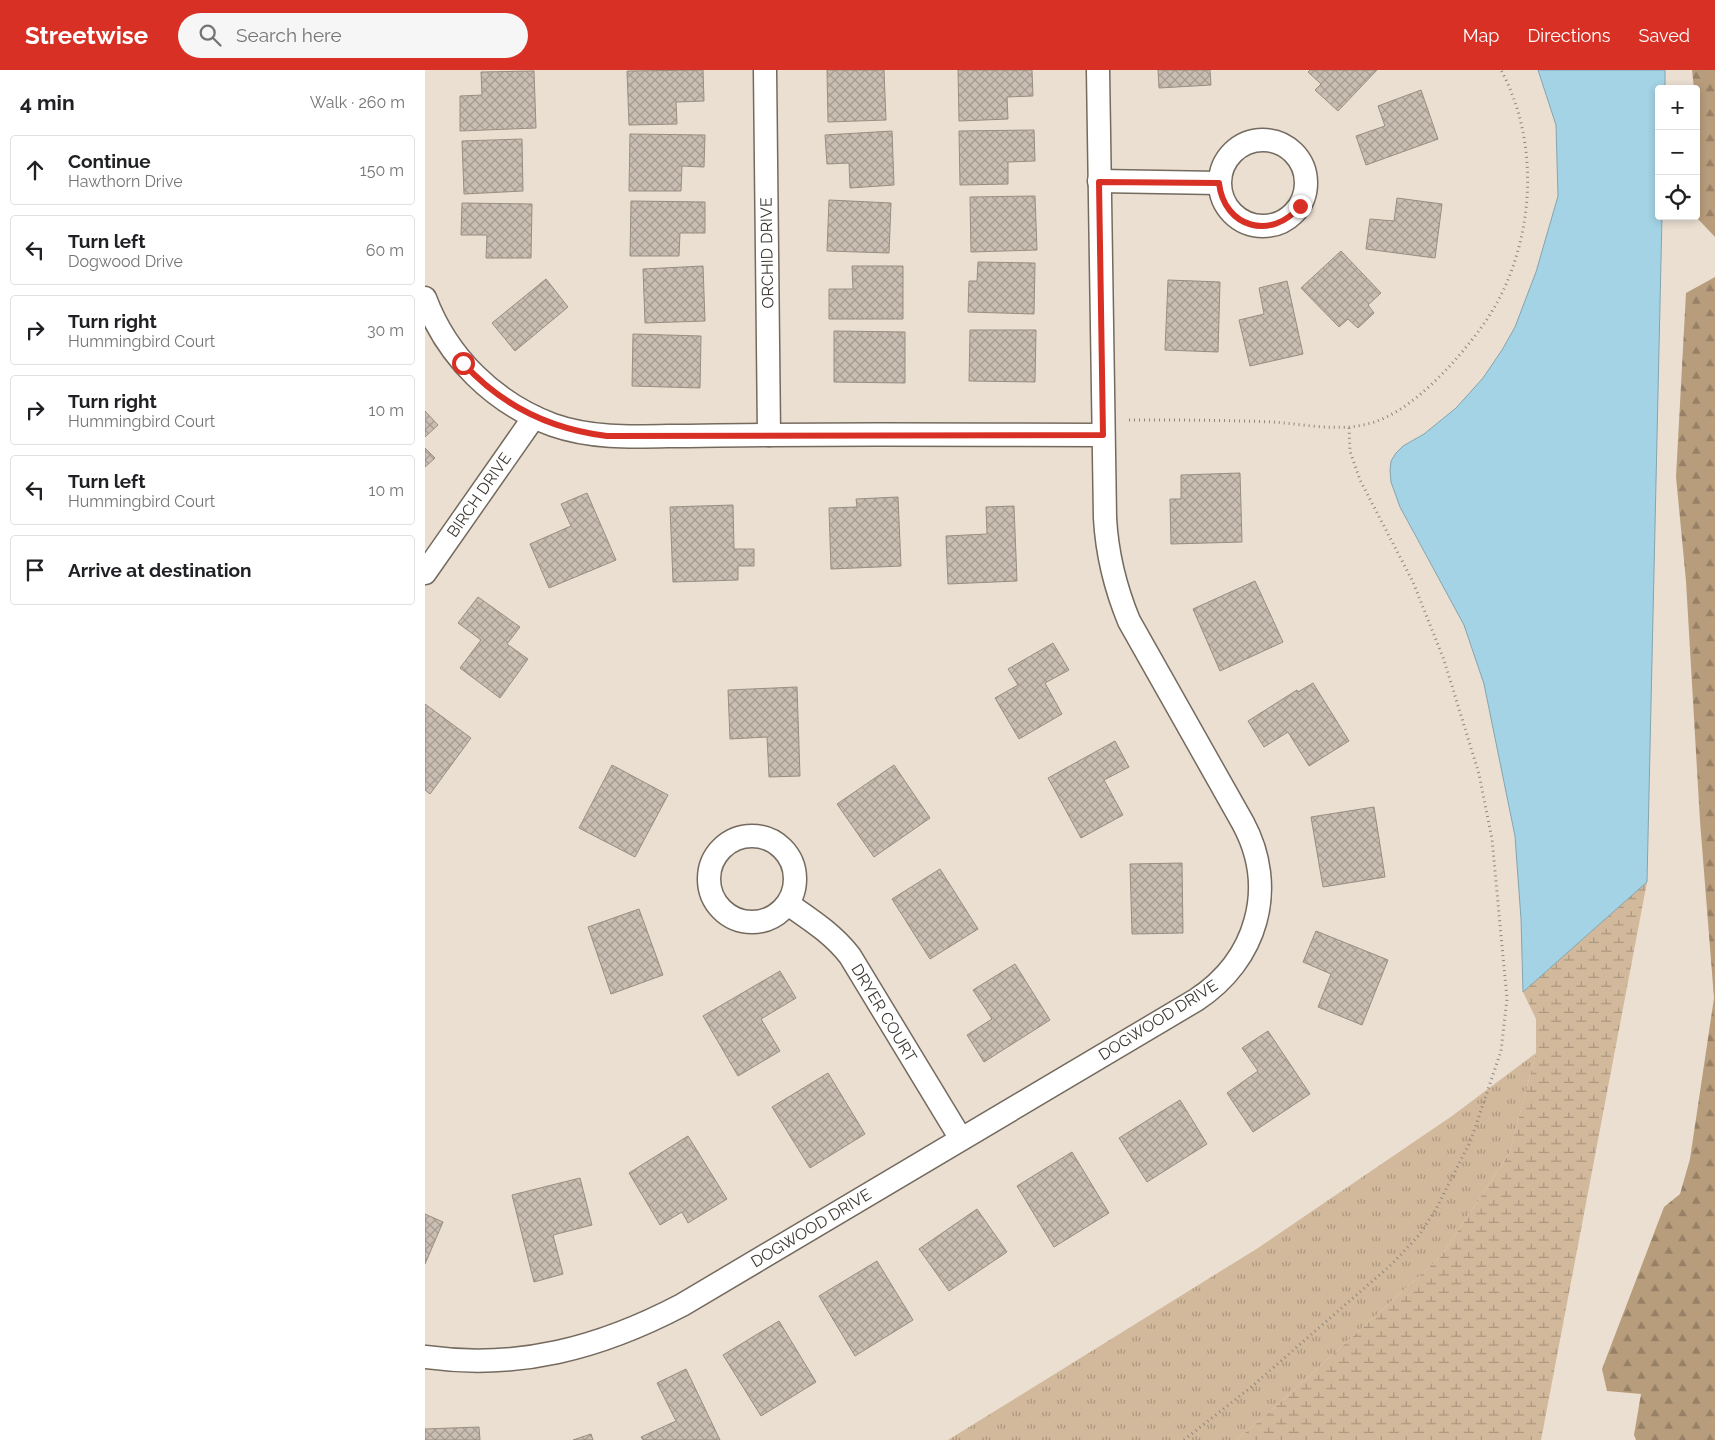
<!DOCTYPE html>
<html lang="en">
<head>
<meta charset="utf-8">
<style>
	body { margin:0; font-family:Raleway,sans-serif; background:#f6f6f6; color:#202124 }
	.controls { position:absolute; right:15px; top:15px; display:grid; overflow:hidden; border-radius:5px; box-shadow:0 2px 8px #0003 }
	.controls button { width:45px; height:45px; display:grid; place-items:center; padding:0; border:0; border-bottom:1px solid #e0e0e0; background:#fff; color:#202124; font:25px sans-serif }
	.stop { position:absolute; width:15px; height:15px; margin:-11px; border:4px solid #d93025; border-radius:50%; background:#fff }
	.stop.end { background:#d93025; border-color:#fff; box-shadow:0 1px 5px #0008 }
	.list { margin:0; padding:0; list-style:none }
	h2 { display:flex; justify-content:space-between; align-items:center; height:65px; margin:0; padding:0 20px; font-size:21px }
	h2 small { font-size:16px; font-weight:400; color:#757577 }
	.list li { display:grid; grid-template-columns:32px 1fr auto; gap:15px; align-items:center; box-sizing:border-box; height:70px; margin:0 10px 10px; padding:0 10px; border:1px solid #e0e0e0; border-radius:5px }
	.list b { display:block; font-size:19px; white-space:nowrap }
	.list p { margin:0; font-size:16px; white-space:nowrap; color:#757577 }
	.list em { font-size:16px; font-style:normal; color:#757577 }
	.icon { flex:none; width:28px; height:28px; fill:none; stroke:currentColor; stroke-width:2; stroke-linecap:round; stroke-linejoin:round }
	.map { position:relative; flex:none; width:1290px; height:1370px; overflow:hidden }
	header { display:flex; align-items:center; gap:30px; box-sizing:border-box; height:70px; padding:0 25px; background:#d93025; color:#fff }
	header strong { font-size:24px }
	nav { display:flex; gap:28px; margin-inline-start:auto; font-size:18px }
	.search { width:350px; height:45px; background:#f6f6f6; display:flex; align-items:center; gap:12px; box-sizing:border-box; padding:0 18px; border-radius:28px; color:#757577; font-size:19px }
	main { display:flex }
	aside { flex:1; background:#fff }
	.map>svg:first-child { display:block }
	.forest { fill:url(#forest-firs) }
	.wetland { fill:url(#wetland-marsh) }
	.park { fill:url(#park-tufts) }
	.water { fill:#a4d3e5; stroke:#84a4af }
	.building { fill:url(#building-cross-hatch); stroke:#998e82 }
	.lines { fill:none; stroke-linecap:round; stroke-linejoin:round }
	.street-casing { stroke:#746a5e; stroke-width:25 }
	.path { stroke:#8f877e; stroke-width:3; stroke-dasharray:1 4; stroke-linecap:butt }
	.street { stroke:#fff; stroke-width:22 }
	.route { stroke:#d93025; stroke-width:6 }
	.labels { text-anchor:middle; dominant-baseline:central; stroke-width:4; stroke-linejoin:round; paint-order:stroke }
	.street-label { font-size:16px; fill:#3b3731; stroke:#fff }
</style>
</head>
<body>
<header>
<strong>Streetwise</strong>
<div class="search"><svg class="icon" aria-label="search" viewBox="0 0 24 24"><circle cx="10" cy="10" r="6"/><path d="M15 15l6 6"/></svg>Search here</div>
<nav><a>Map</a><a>Directions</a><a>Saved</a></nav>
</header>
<main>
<aside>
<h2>4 min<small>Walk · 260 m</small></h2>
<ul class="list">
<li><svg class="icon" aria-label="ahead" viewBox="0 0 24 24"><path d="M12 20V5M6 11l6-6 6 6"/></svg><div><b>Continue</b><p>Hawthorn Drive</p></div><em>150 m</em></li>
<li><svg class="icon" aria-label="left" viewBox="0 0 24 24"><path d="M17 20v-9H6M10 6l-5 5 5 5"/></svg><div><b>Turn left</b><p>Dogwood Drive</p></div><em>60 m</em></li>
<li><svg class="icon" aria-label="right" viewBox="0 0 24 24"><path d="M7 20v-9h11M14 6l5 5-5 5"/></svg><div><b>Turn right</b><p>Hummingbird Court</p></div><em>30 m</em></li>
<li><svg class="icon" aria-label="right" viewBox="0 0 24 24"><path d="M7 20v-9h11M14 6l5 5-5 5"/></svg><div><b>Turn right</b><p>Hummingbird Court</p></div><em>10 m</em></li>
<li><svg class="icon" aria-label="left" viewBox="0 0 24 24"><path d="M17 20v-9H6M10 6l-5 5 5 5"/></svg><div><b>Turn left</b><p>Hummingbird Court</p></div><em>10 m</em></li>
<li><svg class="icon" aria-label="arrive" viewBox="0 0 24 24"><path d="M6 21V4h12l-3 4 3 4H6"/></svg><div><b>Arrive at destination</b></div></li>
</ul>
</aside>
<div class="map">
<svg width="1290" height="1370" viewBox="0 0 1290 1370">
	<defs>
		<pattern id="forest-firs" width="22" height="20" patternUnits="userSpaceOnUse" patternTransform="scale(1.25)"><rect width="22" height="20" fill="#b89d7c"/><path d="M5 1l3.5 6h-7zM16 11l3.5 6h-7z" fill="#978166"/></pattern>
		<pattern id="wetland-marsh" width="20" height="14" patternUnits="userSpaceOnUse" patternTransform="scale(1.25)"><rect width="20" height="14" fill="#d2b99b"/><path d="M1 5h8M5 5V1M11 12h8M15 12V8" fill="none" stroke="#ac977f"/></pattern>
		<pattern id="park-tufts" width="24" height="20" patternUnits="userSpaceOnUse" patternTransform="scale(1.25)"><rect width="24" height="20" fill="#d2b99b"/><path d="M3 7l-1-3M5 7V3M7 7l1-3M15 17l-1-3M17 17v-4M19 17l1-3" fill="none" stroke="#ac977f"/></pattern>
		<pattern id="building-cross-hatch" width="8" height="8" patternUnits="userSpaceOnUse" patternTransform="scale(1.25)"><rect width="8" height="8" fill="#c9beb1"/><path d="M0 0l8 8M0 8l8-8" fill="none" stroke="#a49b91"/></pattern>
	</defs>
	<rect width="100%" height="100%" fill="#ebdfd2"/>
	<!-- forest -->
	<g class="forest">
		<path d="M1267 0H1290V167L1272 148 1271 19H1269Z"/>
		<path d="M1290 207V1370H1211L1209 1365 1216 1324 1182 1321 1177 1299 1239 1137 1255 1124 1265 1089 1289 928 1275 751 1261 511 1251 407 1261 223Z"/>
	</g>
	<!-- wetland -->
	<path class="wetland" d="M1222 812 1116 1370H811L839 1347 1016 1186 1084 1084 1111 983V949L1098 922Z"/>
	<!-- park -->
	<path class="park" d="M1111 983 1084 1084 1016 1186 839 1347 811 1370H523L833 1178 1027 1046Z"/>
	<!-- water -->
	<path class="water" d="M1113 0H1240V19H1234V146H1237L1222 812 1098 922 1096 849 1090 766 1059 614 1039 555 975 437 966 412 965 400 966 391 971 383 978 376 999 364 1031 338 1058 308 1077 280 1090 257 1111 202 1133 126 1131 55Z"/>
	<!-- building -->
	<g class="building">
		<path d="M278 0 279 31 251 32 252 54 204 55 202 1Z"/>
		<path d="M402 0H459L461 50 403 52Z"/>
		<path d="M533 0H607L608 26 582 27 583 49 534 51Z"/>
		<path d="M733 0H785L786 15 734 18Z"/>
		<path d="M885 0H952L913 41 890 20 896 14 883 2Z"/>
		<path d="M109 1 111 58 35 61V26L57 25 56 2Z"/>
		<path d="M996 20 1013 69 941 95 931 66 960 56 953 36Z"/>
		<path d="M609 60 610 91 583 92V114L535 115 534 61Z"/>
		<path d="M467 61 469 115 425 118 424 93 402 94 400 65Z"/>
		<path d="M205 64 280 65 279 97 257 96 256 121H204Z"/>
		<path d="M97 69 98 121 39 124 37 71Z"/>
		<path d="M610 126 612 180 546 182 545 127Z"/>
		<path d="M972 128 1017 134 1010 188 941 179 945 149 969 151Z"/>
		<path d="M404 130 466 133 464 183 402 181Z"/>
		<path d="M206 131 280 132V163H255L254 186H205Z"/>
		<path d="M37 133 107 134 106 188H61L62 165H36Z"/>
		<path d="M916 181 956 223 943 235 949 243 933 258 923 249 914 257 876 218Z"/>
		<path d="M553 192 610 193 609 244 543 242 544 211H552Z"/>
		<path d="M278 196 280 251 220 253 218 199Z"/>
		<path d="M427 196H478V249H404V219H428Z"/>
		<path d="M121 209 143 237 90 281 67 253Z"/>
		<path d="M743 210 795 212 793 282 740 280Z"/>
		<path d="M862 211 878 284 825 296 814 250 839 244 834 218Z"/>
		<path d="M545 260H611L610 312 544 311Z"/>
		<path d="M409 261 480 262V313L409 312Z"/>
		<path d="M208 264 276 266 275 318 207 316Z"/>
		<path d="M0 341 13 355 0 367Z"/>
		<path d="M0 378 10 388 0 397Z"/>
		<path d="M815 403 817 472 746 474 745 429H756V405Z"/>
		<path d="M162 423 191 490 124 518 105 474 146 456 136 434Z"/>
		<path d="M473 427 476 496 406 499 404 438 432 437 431 429Z"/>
		<path d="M308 435 309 479H329V496H313V510L248 512 245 437Z"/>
		<path d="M589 436 592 511 523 514 521 466 562 464 561 437Z"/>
		<path d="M830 511 858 572 795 601 768 539Z"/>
		<path d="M53 527 95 557 82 574 103 589 75 628 35 598 56 570 33 553Z"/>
		<path d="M628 573 644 600 620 613 637 644 594 669 570 628 593 615 583 599Z"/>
		<path d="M888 613 924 671 884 696 863 662 839 677 823 651 872 620 873 622Z"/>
		<path d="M372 617 375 706 344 707 342 667 305 669 303 620Z"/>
		<path d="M0 634 46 668 5 724 0 720Z"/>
		<path d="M690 671 704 697 679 710 698 745 656 768 623 708Z"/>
		<path d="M187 695 243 725 210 787 154 758Z"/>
		<path d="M469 695 505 748 449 787 412 734Z"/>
		<path d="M949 737 960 807 898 817 886 747Z"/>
		<path d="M757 793 758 863 707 864 705 794Z"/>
		<path d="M515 799 553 859 505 889 467 829Z"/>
		<path d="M214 839 238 905 186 924 163 857Z"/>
		<path d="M891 861 963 890 937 955 893 937 906 904 878 892Z"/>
		<path d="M590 894 625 950 559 992 542 965 567 949 548 920Z"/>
		<path d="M355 901 371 928 336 949 355 981 313 1006 278 946Z"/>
		<path d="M843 961 885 1024 828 1062 802 1023 833 1001 817 978Z"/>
		<path d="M403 1003 440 1064 385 1098 347 1037Z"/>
		<path d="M755 1030 782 1074 722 1112 694 1068Z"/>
		<path d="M263 1066 302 1129 263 1153 257 1142 235 1155 204 1103Z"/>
		<path d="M647 1082 684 1143 629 1177 592 1116Z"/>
		<path d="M155 1108 167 1155 128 1165 138 1204 109 1212 87 1125Z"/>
		<path d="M552 1139 582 1182 524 1221 494 1179Z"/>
		<path d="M0 1144 18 1152 0 1194Z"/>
		<path d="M452 1191 488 1250 430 1286 394 1226Z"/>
		<path d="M354 1251 391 1312 336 1346 298 1285Z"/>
		<path d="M261 1299 295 1370H218L216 1367 251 1351 232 1313Z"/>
		<path d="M54 1357 55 1370H0V1359Z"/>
		<path d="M166 1364 168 1370H148Z"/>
	</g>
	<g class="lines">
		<!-- street casing -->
		<g class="street-casing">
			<g id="street">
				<path d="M340 0 344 365"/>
				<circle cx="838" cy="113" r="43"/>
				<path d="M674 111 794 113"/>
				<path d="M0 228C22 287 69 333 128 355 165 368 204 367 243 366 276 366 309 365 342 365 454 364 566 365 678 365"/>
				<path d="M0 503 109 347"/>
				<circle cx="327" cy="809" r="43"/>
				<path d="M363 834C386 850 408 864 425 886L536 1069"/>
				<path d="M0 1287C93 1300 175 1278 257 1235L771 930C832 890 853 818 818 753L704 551C690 517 682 484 680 448L673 0"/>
			</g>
		</g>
		<!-- path -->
		<g class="path">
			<path d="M704 350C752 350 800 350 848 352 877 354 909 361 938 355 970 349 1000 322 1022 299 1044 275 1065 249 1079 219 1110 151 1112 67 1076 0"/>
			<path d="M759 1370 825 1318 967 1194 995 1164 1011 1139 1046 1070 1076 981 1082 929 1067 769 1054 704 1019 590 988 512 935 410 925 381 924 357"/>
		</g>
		<!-- street -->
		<use href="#street" class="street"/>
	</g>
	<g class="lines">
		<!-- route -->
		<path class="route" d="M38 293C77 336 125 359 182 366L678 365 674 112 794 113C799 158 847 171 875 136"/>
	</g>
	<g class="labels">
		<!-- street labels -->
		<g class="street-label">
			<text transform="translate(342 183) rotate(-91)">ORCHID DRIVE</text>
			<text transform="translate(54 425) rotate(-55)">BIRCH DRIVE</text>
			<text transform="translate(459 943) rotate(59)">DRYER COURT</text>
			<text transform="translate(733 950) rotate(-32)">DOGWOOD DRIVE</text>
			<text transform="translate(386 1158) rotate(-31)">DOGWOOD DRIVE</text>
		</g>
	</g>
</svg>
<div class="controls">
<button>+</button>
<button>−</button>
<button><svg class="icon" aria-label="locate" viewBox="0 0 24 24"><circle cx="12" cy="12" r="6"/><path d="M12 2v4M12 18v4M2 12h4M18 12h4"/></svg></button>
</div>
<div class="stop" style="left:38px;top:293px"></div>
<div class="stop end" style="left:875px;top:136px"></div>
</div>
</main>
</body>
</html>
